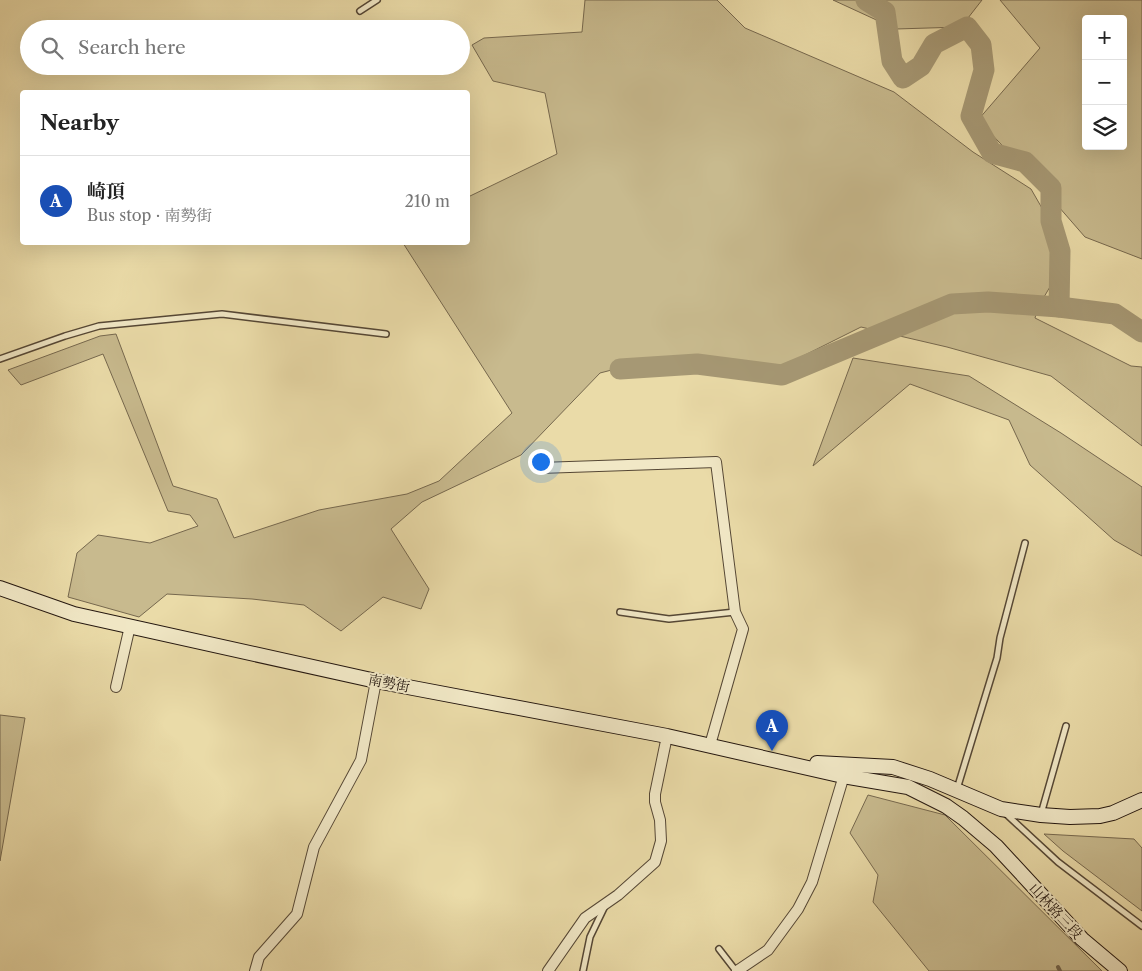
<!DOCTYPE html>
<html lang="en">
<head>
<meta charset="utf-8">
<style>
	body { margin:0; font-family:"Libre Caslon Text","Noto Serif TC",serif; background:#f2f2f2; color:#222 }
	.controls { position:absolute; right:15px; top:15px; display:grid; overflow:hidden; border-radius:5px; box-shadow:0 5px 20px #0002 }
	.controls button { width:45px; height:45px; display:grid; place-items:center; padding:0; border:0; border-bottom:1px solid #e0e0e0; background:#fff; color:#222; font:25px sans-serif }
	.you { position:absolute; left:540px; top:461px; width:18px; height:18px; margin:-12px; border:4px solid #fff; border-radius:50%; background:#1a73e8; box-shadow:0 0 0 8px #1a73e833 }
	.badge { display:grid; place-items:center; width:32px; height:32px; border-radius:50%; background:#8f2418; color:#fff; font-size:16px; font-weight:700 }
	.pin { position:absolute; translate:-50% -41px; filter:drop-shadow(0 1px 2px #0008) }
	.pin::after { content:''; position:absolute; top:26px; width:18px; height:15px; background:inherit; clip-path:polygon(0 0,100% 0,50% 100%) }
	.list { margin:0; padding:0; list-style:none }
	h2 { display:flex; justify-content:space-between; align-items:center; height:65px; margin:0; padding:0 20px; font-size:21px }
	h2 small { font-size:16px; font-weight:400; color:#767676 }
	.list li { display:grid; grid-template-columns:32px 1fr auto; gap:15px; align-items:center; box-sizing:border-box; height:90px; padding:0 20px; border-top:1px solid #e0e0e0 }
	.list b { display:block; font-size:19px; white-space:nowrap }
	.list p { margin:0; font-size:16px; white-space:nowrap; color:#767676 }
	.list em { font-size:16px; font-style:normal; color:#767676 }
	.icon { flex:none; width:28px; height:28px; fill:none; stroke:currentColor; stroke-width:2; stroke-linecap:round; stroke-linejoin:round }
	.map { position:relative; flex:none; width:1142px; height:971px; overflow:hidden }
	.search { position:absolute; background:#fff; box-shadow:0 5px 20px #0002; left:20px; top:20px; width:450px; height:55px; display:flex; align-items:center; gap:12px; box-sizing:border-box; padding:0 18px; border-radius:28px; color:#767676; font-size:19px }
	.panel { position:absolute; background:#fff; box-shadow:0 5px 20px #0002; left:20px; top:90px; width:450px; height:155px; border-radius:5px }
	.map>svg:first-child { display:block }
	.green { fill:#c8ba8e; stroke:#76684e; fill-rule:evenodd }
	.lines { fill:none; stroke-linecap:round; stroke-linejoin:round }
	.stream { stroke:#72644c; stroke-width:4 }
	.river { stroke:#a69874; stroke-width:21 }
	.lane-casing { stroke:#554735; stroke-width:8 }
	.street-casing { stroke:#554735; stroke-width:12 }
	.secondary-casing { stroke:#23160f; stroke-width:16 }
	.lane { stroke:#f1e8c6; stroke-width:5 }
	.street { stroke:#f1e8c6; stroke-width:10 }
	.secondary { stroke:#f1e8c6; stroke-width:14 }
	.labels { text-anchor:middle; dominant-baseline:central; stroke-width:4; stroke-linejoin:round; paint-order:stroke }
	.street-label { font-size:14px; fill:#23160f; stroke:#f1e8c6 }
</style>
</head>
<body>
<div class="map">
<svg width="1142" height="971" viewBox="0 0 1142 971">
	<rect width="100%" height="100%" fill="#eadba8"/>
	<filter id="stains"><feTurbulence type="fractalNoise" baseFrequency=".004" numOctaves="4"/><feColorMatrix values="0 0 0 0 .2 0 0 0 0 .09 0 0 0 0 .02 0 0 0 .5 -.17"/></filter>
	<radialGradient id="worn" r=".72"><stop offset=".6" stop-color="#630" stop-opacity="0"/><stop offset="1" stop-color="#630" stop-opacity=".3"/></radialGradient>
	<!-- green -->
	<g class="green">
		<path d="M585 0H717L745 28 894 92 973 152 1031 189 1069 255 1038 307 1035 318 1131 366 1142 367V446L1051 376 947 347 861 327 779 368 662 357 600 373 521 455 422 502 391 529 429 589 421 609 383 597 341 631 304 605 252 599 167 594 139 617 68 597 77 553 98 535 150 543 198 526 190 515 168 511 103 354 21 385 8 370 100 336 116 334 173 486 217 499 234 538 319 510 407 494 439 481 512 413 403 243 468 242V197L557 154 545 93 493 81 472 45 484 38 582 32Z"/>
		<path d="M833 0H982L961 27 896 29Z"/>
		<path d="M1000 0H1142V259L1085 237 1038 183 978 120 1040 48ZM1086 19H1123V146H1086Z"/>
		<path d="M853 358 969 376 1061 433 1142 487V556L1114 540 1030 465 1009 420 910 384 813 466Z"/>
		<path d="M0 715 25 718 0 861Z"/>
		<path d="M868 795 945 815 1102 971H929L873 902 878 875 850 833Z"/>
		<path d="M1044 834 1134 839 1142 848V911L1063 851Z"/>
	</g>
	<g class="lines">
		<!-- stream -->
		<path class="stream" d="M1058 967 1060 971"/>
		<!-- river -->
		<g class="river">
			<path d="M866 0 885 12 892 61 903 78 921 66 934 44 967 27 981 45 984 70 971 116 992 153 1025 162 1051 188V221L1060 251 1059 307"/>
			<path d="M620 369 697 364 782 375 952 304 988 302 1059 307 1115 314 1142 332"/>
		</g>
		<!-- lane casing -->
		<g class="lane-casing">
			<g id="lane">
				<path d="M360 11 377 0"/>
				<path d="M0 359 65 336 99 326 222 314 386 334"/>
				<path d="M620 612 669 619 735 612"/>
				<path d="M957 789 997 658 1000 638 1025 543"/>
				<path d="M1005 813 1058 862 1142 926"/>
				<path d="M1041 814 1066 726"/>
				<path d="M719 949 736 971"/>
				<path d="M583 971 590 937 604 908"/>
			</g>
		</g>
		<!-- street casing -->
		<g class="street-casing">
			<g id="street">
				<path d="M540 468 716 462 735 612 743 629 710 745"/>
				<path d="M116 687 130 626"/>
				<path d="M255 971 259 957 297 914 314 847 361 760 376 681"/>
				<path d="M548 971 585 918 618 895 655 862 661 841 660 820 655 802V794L667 736"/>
				<path d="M737 971 768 950 798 909 812 882 845 772"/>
			</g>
		</g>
		<!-- secondary casing -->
		<g class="secondary-casing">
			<g id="secondary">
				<path d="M0 588 74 614 376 681 667 736 843 776 908 787 946 806 963 818 996 846 1082 939 1120 971"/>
				<path d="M817 763 893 767 930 779 1001 809 1041 815 1070 817 1100 816 1113 813 1142 800"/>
			</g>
		</g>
		<!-- lane -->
		<use href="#lane" class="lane"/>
		<!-- street -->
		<use href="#street" class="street"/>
		<!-- secondary -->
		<use href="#secondary" class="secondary"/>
	</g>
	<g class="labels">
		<!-- street labels -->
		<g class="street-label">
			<text transform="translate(389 683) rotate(11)">南勢街</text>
			<text transform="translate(1056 911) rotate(47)">山林路三段</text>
		</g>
	</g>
	<rect width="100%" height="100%" filter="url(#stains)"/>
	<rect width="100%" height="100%" fill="url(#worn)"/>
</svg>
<div class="controls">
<button>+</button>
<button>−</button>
<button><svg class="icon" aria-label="layers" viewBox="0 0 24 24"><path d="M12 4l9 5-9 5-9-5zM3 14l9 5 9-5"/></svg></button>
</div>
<div class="you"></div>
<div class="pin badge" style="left:772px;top:751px;background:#1a4fb4">A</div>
<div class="search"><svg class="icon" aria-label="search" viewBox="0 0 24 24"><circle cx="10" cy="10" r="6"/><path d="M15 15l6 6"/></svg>Search here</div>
<section class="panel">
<h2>Nearby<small></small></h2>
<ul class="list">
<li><span class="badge" style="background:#1a4fb4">A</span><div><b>崎頂</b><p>Bus stop · 南勢街</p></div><em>210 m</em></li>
</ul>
</section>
</div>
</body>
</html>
